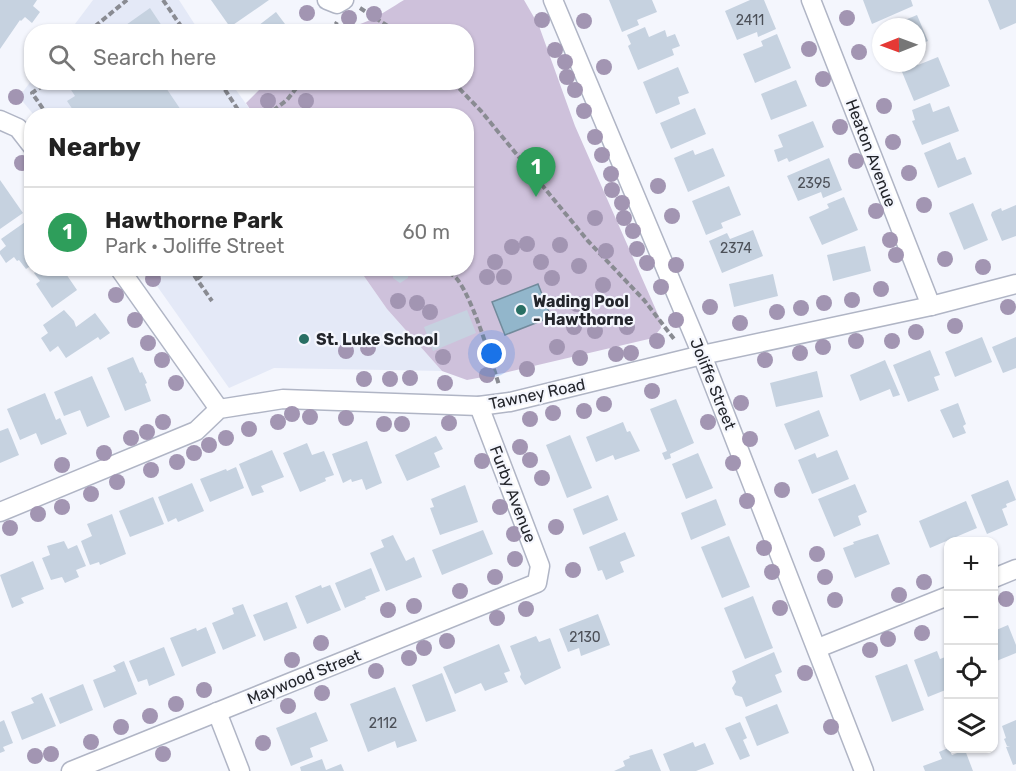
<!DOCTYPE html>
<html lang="en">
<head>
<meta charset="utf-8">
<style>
	body { margin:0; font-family:Rubik,sans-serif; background:#f6f6f6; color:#222 }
	.controls { position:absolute; right:18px; bottom:18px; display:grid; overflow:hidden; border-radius:12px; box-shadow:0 2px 4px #0004 }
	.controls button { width:54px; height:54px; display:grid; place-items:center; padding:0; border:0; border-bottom:2px solid #e0e0e0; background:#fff; color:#222; font:30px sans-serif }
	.compass { position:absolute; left:872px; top:18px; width:54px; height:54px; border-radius:50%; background:#fff; box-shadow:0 2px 4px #0004; rotate:269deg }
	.you { position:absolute; left:492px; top:354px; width:21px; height:21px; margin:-15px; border:4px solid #fff; border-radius:50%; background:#1a73e8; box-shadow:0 0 0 9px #1a73e833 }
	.badge { display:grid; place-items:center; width:39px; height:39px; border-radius:50%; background:#b45309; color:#fff; font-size:20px; font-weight:700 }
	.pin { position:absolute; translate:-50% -50px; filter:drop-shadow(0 2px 3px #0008) }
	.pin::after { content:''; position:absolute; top:32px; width:21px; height:18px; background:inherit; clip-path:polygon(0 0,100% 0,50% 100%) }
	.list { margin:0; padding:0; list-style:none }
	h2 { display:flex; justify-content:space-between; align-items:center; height:78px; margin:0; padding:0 24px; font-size:26px }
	h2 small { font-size:20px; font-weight:400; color:#767676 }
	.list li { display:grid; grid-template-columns:39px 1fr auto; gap:18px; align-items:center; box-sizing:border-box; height:90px; padding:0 24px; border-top:2px solid #e0e0e0 }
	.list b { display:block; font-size:22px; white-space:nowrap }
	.list p { margin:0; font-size:20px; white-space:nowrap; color:#767676 }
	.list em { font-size:20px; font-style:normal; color:#767676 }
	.icon { flex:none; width:33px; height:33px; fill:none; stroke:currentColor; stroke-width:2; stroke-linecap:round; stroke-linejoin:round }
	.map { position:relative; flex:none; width:1016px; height:771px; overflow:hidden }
	.search { position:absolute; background:#fff; box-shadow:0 2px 4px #0004; left:24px; top:24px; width:450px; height:66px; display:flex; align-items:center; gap:15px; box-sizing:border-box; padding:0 21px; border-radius:24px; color:#767676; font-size:22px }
	.panel { position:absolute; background:#fff; box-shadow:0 2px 4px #0004; left:24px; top:108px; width:450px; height:168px; border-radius:24px }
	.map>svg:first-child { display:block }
	.built { fill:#e4e9f7 }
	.green { fill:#cec1db }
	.water { fill:#92b6cb; stroke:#718a9b; stroke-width:1.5 }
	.building { fill:#c6d2e0 }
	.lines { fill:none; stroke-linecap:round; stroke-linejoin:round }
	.minor-casing { stroke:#b0b5c5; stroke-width:21 }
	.path { stroke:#898b92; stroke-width:4; stroke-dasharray:6 3; stroke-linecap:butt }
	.minor { stroke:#fff; stroke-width:18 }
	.tree { fill:#a295b2 }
	.poi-dot { fill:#296f64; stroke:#f4f6fd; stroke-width:2 }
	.labels { text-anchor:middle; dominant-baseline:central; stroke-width:4.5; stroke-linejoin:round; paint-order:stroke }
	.number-label { font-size:14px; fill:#4c5058 }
	.street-label { font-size:16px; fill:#23252b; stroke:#f4f6fd }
	.poi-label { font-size:16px; font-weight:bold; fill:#23252b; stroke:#f4f6fd; text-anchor:start }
</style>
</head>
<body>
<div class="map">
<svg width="1016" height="771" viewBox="0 0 1016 771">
	<rect width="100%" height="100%" fill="#f4f6fd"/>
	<!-- built -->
	<g class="built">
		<path d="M93 0H179L199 31 69 32Z"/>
		<path d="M31 81 32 82 231 83 254 115H34L19 97Z"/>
		<path d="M145 269H359L387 309 442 371 274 368 229 388Z"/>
	</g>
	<!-- green -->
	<path class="green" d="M404 0H524L539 26 575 126 660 319 661 328 653 338 504 373 467 380 442 371 387 309 359 269 466 268V116L254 115 246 103 266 83 466 82V32L313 31 319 26C353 35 376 17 404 0Z"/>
	<!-- water -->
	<path class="water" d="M538 284 551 317 505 335 492 302Z"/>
	<!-- building -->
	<g class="building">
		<path d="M0 0H37L33 6 40 12 32 23 25 17 21 21 20 20 0 49Z"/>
		<path d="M211 0H269L230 27Z"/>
		<path d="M609 0H652L657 12 637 20 639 25 622 32Z"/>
		<path d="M750 0H764L776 29 758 37 757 32 737 40 725 11Z"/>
		<path d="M863 0H911L913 6 872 24Z"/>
		<path d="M988 0H1016V23L1000 30Z"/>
		<path d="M150 8 166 32H116Z"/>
		<path d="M276 12 291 32H256L254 29Z"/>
		<path d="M917 15 928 41 917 45V27H888Z"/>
		<path d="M645 27 649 37 665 30 667 37 675 34 680 46 672 49 674 55 638 70 628 46 631 44 627 35Z"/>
		<path d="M777 34 791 68 755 83 743 54 763 46 761 41Z"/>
		<path d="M938 57 950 86 914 101 900 67 910 63H917L918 65Z"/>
		<path d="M678 67 689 93 678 97 680 104 656 114 643 82Z"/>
		<path d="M796 80 807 106 771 120 761 94Z"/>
		<path d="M66 82H162L185 116H77L67 101 75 96Z"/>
		<path d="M930 103 933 112 949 106 959 131 922 145 912 121 915 120 912 110Z"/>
		<path d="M695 108 706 134 671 149 660 123Z"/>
		<path d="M813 121 824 147 789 162 787 158 778 162 774 150 783 147 778 135Z"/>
		<path d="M950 142 957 160 965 157 972 174 938 188 924 153Z"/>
		<path d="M713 148 725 176 688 192 674 158 693 150 695 155Z"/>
		<path d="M829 158 842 190 823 198 821 192 798 201 787 176Z"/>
		<path d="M0 180 23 213 0 229Z"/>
		<path d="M729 186 741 215 721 223 723 228 706 235 692 201Z"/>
		<path d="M844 197 858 230 822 245 809 217 829 208 827 204Z"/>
		<path d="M973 203 988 240 964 250 949 213Z"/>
		<path d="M1016 205V236L1002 241 991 215 992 212 1001 208 1002 211Z"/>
		<path d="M28 220 32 224V265L26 269 19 260 17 261 14 257 6 263 0 254V251L6 246 1 239Z"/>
		<path d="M753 230 763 256 722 273 709 241 727 233 730 239Z"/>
		<path d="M865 246 871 271 833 281 827 255Z"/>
		<path d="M40 268H62L77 290 52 308 36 284 40 281 34 273Z"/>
		<path d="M393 268 409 269 408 278 400 283 393 278Z"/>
		<path d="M773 274 778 296 734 307 729 284Z"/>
		<path d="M64 310 74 321 76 327 95 313 110 333 100 340 98 337 66 358 58 346 50 352 41 338 48 333 43 325Z"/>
		<path d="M467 310 476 333 433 351 424 327Z"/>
		<path d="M982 337 992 362 955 377 945 352Z"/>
		<path d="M1016 337V368L1003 373 992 347Z"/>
		<path d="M930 350 940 375 934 377 939 390 908 402 893 365Z"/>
		<path d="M133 357 140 373 142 372 147 383 145 384 151 401 125 411 107 368Z"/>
		<path d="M885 360 900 395 893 397 890 389 860 401 850 375Z"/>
		<path d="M817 371 823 397 776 407 770 383Z"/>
		<path d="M92 376 110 417 87 427 80 410 64 416 54 392Z"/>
		<path d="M45 393 56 420 60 418 67 434 41 445 36 433 20 440 7 409Z"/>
		<path d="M676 399 694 443 670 454 671 458 665 460 662 453 667 451 650 409Z"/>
		<path d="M958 403 966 424 963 426 966 433 953 438 940 410Z"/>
		<path d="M819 410 829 436 795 450 784 424Z"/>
		<path d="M623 422 627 432 630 431 640 451 615 460 613 455 596 462 586 437Z"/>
		<path d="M8 428 19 455 0 463V431Z"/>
		<path d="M570 435 592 488 567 498 546 445Z"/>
		<path d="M436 436 443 449 434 453 440 467 407 481 395 455Z"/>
		<path d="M367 441 382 483 366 490 362 479 352 482 351 479 343 483 332 454Z"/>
		<path d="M307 443 312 455 324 451 334 475 325 478 326 481 300 492 283 453Z"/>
		<path d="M272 450 284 477 261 486 264 492 252 496 239 464Z"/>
		<path d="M837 450 849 479 812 494 798 460 815 453 817 458Z"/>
		<path d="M698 453 713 488 686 499 672 464Z"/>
		<path d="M236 467 244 488 210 502 200 479 226 469 227 471Z"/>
		<path d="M1008 480 1016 500 1006 504 1007 507 1002 509 1008 525 987 534 971 495Z"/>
		<path d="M192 483 204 511 178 522 176 518 168 522 158 497Z"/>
		<path d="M855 484 867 512 858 516 861 525 834 537 818 499Z"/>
		<path d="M465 485 478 522 440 535 430 508 434 507 431 499Z"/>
		<path d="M608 495 618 520 583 535 573 509Z"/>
		<path d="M153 497 164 524 130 537 119 511Z"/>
		<path d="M716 499 726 525 691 540 681 513Z"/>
		<path d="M966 501 977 528 930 548 919 521Z"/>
		<path d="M112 514 126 554 100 565 99 562 90 565 81 541 92 536 87 524Z"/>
		<path d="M483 530 493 554 442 575 432 550Z"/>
		<path d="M625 532 635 556 620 562 624 572 606 580 602 570 598 571 589 547Z"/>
		<path d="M878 534 890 564 855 578 843 548 854 544 853 542Z"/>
		<path d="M393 535 406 561 414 557 422 577 386 591 370 553 384 547 381 540Z"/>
		<path d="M729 536 750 587 722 598 701 547Z"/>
		<path d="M64 541 68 549 77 545 86 566 76 570 79 577 65 583 62 577 51 580 42 558 50 555 47 546Z"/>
		<path d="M33 561 44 589 21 598 24 603 12 608 0 575Z"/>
		<path d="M371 568 380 591 365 597 366 599 345 608 335 583Z"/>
		<path d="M321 585 322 588 330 585 341 610 307 624 295 596Z"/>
		<path d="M753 596 773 648 745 659 724 608Z"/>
		<path d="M287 602 297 628 264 641 253 615Z"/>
		<path d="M243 604 256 636 223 650 212 623 234 614 232 608Z"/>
		<path d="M598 614 610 645 581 656 579 648 568 652 559 629Z"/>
		<path d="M1008 625 1016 645V653L994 662V631Z"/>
		<path d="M206 627 216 653 182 667 170 638 196 628 197 631Z"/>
		<path d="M536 636 539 642 550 638 561 668 525 685 520 677 521 674 510 646Z"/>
		<path d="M499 644 510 671 504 673 508 682 485 691 481 683 455 694 443 667Z"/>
		<path d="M164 647 175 675 149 686 147 679 138 682 129 661Z"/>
		<path d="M937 651 940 659 948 656V689L928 697 914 660Z"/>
		<path d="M774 652 782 672 775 675 782 692 746 707 742 697 735 695 732 688 736 682 732 671Z"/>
		<path d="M124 661 137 694 104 708 93 680 116 671 113 666Z"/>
		<path d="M907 664 924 710 892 722 875 676Z"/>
		<path d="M442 673 456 711 426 722 412 685Z"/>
		<path d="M83 684 93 710 60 724 49 698Z"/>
		<path d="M395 687 417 741 397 748 395 741 368 752 350 704Z"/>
		<path d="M42 693 56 726 22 740 11 712 34 703 31 698Z"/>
		<path d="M777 704 789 733 757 746 745 717Z"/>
		<path d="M316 712 328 741 310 748 313 757 291 766 276 728Z"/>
		<path d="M4 720 13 743 3 747 5 751 0 753V722Z"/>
		<path d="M1016 720V764L1013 765 1006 747 1010 746H1007L1004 739 1006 738 1002 726Z"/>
		<path d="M740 722 747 738 743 740 750 756 740 760 725 728Z"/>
		<path d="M693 742 695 747 705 743 714 764 696 771H670L663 754Z"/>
		<path d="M948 748 952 755 965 750 973 771H925L923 766 942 759 939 752Z"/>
		<path d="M652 749 661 771H614L625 766 623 761 630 758 629 756Z"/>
		<path d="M322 759 326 770 341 764 344 771H301L300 767Z"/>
	</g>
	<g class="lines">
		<!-- minor casing -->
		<g class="minor-casing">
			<g id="minor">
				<path d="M327 0 337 4 344 0"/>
				<path d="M553 0 702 355 864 771"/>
				<path d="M811 0 931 306"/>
				<path d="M0 120 18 128 32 146"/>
				<path d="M119 268 219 409"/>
				<path d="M0 512 196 431 219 409 283 399 479 406 510 402 702 355 931 306 1016 284"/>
				<path d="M994 578 1016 569"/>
				<path d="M818 648 948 596"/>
				<path d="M217 712 240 771"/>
				<path d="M71 771 537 583 540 566 479 406"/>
			</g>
		</g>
		<!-- path -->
		<g class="path">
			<path d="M163 0 185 32"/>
			<path d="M360 8 397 32"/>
			<path d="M88 32 127 0"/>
			<path d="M331 32 337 22"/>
			<path d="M220 82 242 116"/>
			<path d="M453 82 481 111 588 241 644 300 674 339"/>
			<path d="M48 116 32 93 48 82"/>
			<path d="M266 116 287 100 301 82"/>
			<path d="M189 268 212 301"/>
			<path d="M422 268C433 272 444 268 454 276 470 289 492 363 499 385"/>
			<path d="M197 279 211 268"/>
		</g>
		<!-- minor -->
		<use href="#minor" class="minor"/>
	</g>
	<!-- trees -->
	<g class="tree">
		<circle cx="307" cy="13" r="8"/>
		<circle cx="374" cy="14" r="8"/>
		<circle cx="349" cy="18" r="8"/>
		<circle cx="847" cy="18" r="8"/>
		<circle cx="542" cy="20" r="8"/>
		<circle cx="584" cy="21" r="8"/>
		<circle cx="809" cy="49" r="8"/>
		<circle cx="555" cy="50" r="8"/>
		<circle cx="859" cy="52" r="8"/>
		<circle cx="565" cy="62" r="8"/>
		<circle cx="604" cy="67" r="8"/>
		<circle cx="567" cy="77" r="8"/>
		<circle cx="823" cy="79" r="8"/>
		<circle cx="575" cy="90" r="8"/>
		<circle cx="16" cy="97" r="8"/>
		<circle cx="268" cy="101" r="8"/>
		<circle cx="306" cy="101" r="8"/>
		<circle cx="884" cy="106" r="8"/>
		<circle cx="584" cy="111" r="8"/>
		<circle cx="840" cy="127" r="8"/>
		<circle cx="595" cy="137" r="8"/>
		<circle cx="893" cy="142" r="8"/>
		<circle cx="602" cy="155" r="8"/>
		<circle cx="856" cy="161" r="8"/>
		<circle cx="22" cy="163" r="8"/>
		<circle cx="909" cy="173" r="8"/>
		<circle cx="611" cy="174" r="8"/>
		<circle cx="658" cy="186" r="8"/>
		<circle cx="612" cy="190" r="8"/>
		<circle cx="622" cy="203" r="8"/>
		<circle cx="924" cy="205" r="8"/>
		<circle cx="876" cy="211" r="8"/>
		<circle cx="672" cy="216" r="8"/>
		<circle cx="595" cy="218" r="8"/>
		<circle cx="624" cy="218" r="8"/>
		<circle cx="633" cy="231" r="8"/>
		<circle cx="890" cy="240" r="8"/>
		<circle cx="527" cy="244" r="8"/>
		<circle cx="560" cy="245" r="8"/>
		<circle cx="512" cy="247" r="8"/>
		<circle cx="637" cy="249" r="8"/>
		<circle cx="606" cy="251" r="8"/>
		<circle cx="896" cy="255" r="8"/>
		<circle cx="945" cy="259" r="8"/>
		<circle cx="495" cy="262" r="8"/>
		<circle cx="541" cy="262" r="8"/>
		<circle cx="647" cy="263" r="8"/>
		<circle cx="676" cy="265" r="8"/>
		<circle cx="579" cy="266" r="8"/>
		<circle cx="983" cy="267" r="8"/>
		<circle cx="487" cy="277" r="8"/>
		<circle cx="504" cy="277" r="8"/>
		<circle cx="552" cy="278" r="8"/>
		<circle cx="153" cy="279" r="8"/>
		<circle cx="603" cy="285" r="8"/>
		<circle cx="661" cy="287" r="8"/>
		<circle cx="881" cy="289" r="8"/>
		<circle cx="116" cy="295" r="8"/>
		<circle cx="852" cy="300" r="8"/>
		<circle cx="398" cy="301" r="8"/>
		<circle cx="417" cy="303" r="8"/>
		<circle cx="824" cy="303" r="8"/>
		<circle cx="577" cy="304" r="8"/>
		<circle cx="710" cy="307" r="8"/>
		<circle cx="1008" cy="307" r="8"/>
		<circle cx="801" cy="308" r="8"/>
		<circle cx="430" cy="312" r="8"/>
		<circle cx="777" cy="312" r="8"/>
		<circle cx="135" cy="320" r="8"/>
		<circle cx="676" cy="320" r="8"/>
		<circle cx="740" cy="323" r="8"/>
		<circle cx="955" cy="326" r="8"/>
		<circle cx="574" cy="327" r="8"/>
		<circle cx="627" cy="327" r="8"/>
		<circle cx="595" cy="331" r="8"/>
		<circle cx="916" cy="332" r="8"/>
		<circle cx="657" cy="341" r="8"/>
		<circle cx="856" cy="341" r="8"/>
		<circle cx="892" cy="341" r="8"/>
		<circle cx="148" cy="343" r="8"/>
		<circle cx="557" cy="347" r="8"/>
		<circle cx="823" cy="347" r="8"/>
		<circle cx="368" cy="348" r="8"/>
		<circle cx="346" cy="351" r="8"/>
		<circle cx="631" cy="353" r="8"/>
		<circle cx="800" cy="353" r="8"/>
		<circle cx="616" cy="354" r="8"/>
		<circle cx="443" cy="357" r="8"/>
		<circle cx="580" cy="358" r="8"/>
		<circle cx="162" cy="360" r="8"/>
		<circle cx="765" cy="360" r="8"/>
		<circle cx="527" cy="369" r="8"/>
		<circle cx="487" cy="375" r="8"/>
		<circle cx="410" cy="378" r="8"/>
		<circle cx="364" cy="379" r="8"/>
		<circle cx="390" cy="379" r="8"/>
		<circle cx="176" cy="383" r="8"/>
		<circle cx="445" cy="383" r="8"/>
		<circle cx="652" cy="391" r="8"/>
		<circle cx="741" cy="403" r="8"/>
		<circle cx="604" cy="404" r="8"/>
		<circle cx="584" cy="411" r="8"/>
		<circle cx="553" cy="413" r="8"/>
		<circle cx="292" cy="414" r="8"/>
		<circle cx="310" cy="417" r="8"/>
		<circle cx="346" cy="418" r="8"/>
		<circle cx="530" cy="419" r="8"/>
		<circle cx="163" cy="422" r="8"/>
		<circle cx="278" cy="422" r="8"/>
		<circle cx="708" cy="422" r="8"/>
		<circle cx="449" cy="423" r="8"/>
		<circle cx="384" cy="424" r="8"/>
		<circle cx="402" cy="424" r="8"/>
		<circle cx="249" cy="429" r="8"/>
		<circle cx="147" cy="432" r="8"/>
		<circle cx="131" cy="438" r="8"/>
		<circle cx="226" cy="438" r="8"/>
		<circle cx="750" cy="439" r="8"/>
		<circle cx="209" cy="445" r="8"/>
		<circle cx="520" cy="447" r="8"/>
		<circle cx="104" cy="453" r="8"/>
		<circle cx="194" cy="453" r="8"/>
		<circle cx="530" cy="460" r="8"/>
		<circle cx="482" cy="461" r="8"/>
		<circle cx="177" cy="462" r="8"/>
		<circle cx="733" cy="463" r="8"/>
		<circle cx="62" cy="465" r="8"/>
		<circle cx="151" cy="470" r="8"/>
		<circle cx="542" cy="478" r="8"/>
		<circle cx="117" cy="482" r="8"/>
		<circle cx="782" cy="490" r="8"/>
		<circle cx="91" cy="494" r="8"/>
		<circle cx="747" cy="501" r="8"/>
		<circle cx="62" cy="507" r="8"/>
		<circle cx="500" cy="507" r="8"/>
		<circle cx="38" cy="514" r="8"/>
		<circle cx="556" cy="527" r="8"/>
		<circle cx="10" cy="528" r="8"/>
		<circle cx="514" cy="534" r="8"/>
		<circle cx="764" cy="548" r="8"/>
		<circle cx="817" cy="554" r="8"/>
		<circle cx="515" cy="559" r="8"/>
		<circle cx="573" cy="570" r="8"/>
		<circle cx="772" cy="572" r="8"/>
		<circle cx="495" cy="577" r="8"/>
		<circle cx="825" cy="577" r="8"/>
		<circle cx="924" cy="582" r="8"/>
		<circle cx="460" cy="591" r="8"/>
		<circle cx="899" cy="595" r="8"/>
		<circle cx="1006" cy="599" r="8"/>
		<circle cx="835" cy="600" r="8"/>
		<circle cx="414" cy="606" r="8"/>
		<circle cx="780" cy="608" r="8"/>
		<circle cx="526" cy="609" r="8"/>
		<circle cx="388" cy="610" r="8"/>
		<circle cx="497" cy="618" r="8"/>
		<circle cx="922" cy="633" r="8"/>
		<circle cx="888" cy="639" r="8"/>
		<circle cx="447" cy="641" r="8"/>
		<circle cx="321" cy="643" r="8"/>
		<circle cx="424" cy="648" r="8"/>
		<circle cx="870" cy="650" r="8"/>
		<circle cx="409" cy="658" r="8"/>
		<circle cx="292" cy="660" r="8"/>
		<circle cx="376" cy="671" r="8"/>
		<circle cx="805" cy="673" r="8"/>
		<circle cx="204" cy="690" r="8"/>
		<circle cx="322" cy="693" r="8"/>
		<circle cx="176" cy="704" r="8"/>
		<circle cx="288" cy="706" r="8"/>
		<circle cx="150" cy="716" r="8"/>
		<circle cx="121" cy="727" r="8"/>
		<circle cx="831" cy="727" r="8"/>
		<circle cx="91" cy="742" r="8"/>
		<circle cx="263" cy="743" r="8"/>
		<circle cx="51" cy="754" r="8"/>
		<circle cx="163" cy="754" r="8"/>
		<circle cx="35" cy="756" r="8"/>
	</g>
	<!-- markers -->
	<g class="poi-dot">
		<circle cx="521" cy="310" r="6"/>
		<circle cx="304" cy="339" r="6"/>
	</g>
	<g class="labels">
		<!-- number labels -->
		<g class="number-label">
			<text x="750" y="20">2411</text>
			<text x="814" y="183">2395</text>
			<text x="736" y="248">2374</text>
			<text x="585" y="637">2130</text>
			<text x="383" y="723">2112</text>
		</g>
		<!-- street labels -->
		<g class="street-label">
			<text transform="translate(871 153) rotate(69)">Heaton Avenue</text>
			<text transform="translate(713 384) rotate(68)">Joliffe Street</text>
			<text transform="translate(537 394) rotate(-12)">Tawney Road</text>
			<text transform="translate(513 494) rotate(69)">Furby Avenue</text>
			<text transform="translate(304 677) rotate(-22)">Maywood Street</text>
		</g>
		<!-- poi labels -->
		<g class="poi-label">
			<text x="533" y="301">Wading Pool<tspan x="533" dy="18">- Hawthorne</tspan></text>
			<text x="316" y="339">St. Luke School</text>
		</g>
	</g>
</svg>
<div class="controls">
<button>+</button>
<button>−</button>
<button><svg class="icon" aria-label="locate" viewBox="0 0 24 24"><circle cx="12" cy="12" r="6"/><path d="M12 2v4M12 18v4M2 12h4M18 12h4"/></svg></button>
<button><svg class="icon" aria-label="layers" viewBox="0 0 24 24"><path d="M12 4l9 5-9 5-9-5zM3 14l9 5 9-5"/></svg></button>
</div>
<svg class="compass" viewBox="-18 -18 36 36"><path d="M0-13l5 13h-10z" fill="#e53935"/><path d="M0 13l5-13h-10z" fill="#767676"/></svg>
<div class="you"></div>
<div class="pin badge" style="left:536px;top:197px;background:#2e9e5b">1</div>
<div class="search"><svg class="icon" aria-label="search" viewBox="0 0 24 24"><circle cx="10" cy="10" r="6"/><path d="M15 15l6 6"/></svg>Search here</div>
<section class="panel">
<h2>Nearby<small></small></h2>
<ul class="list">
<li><span class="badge" style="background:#2e9e5b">1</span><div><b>Hawthorne Park</b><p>Park · Joliffe Street</p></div><em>60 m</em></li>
</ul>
</section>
</div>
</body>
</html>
